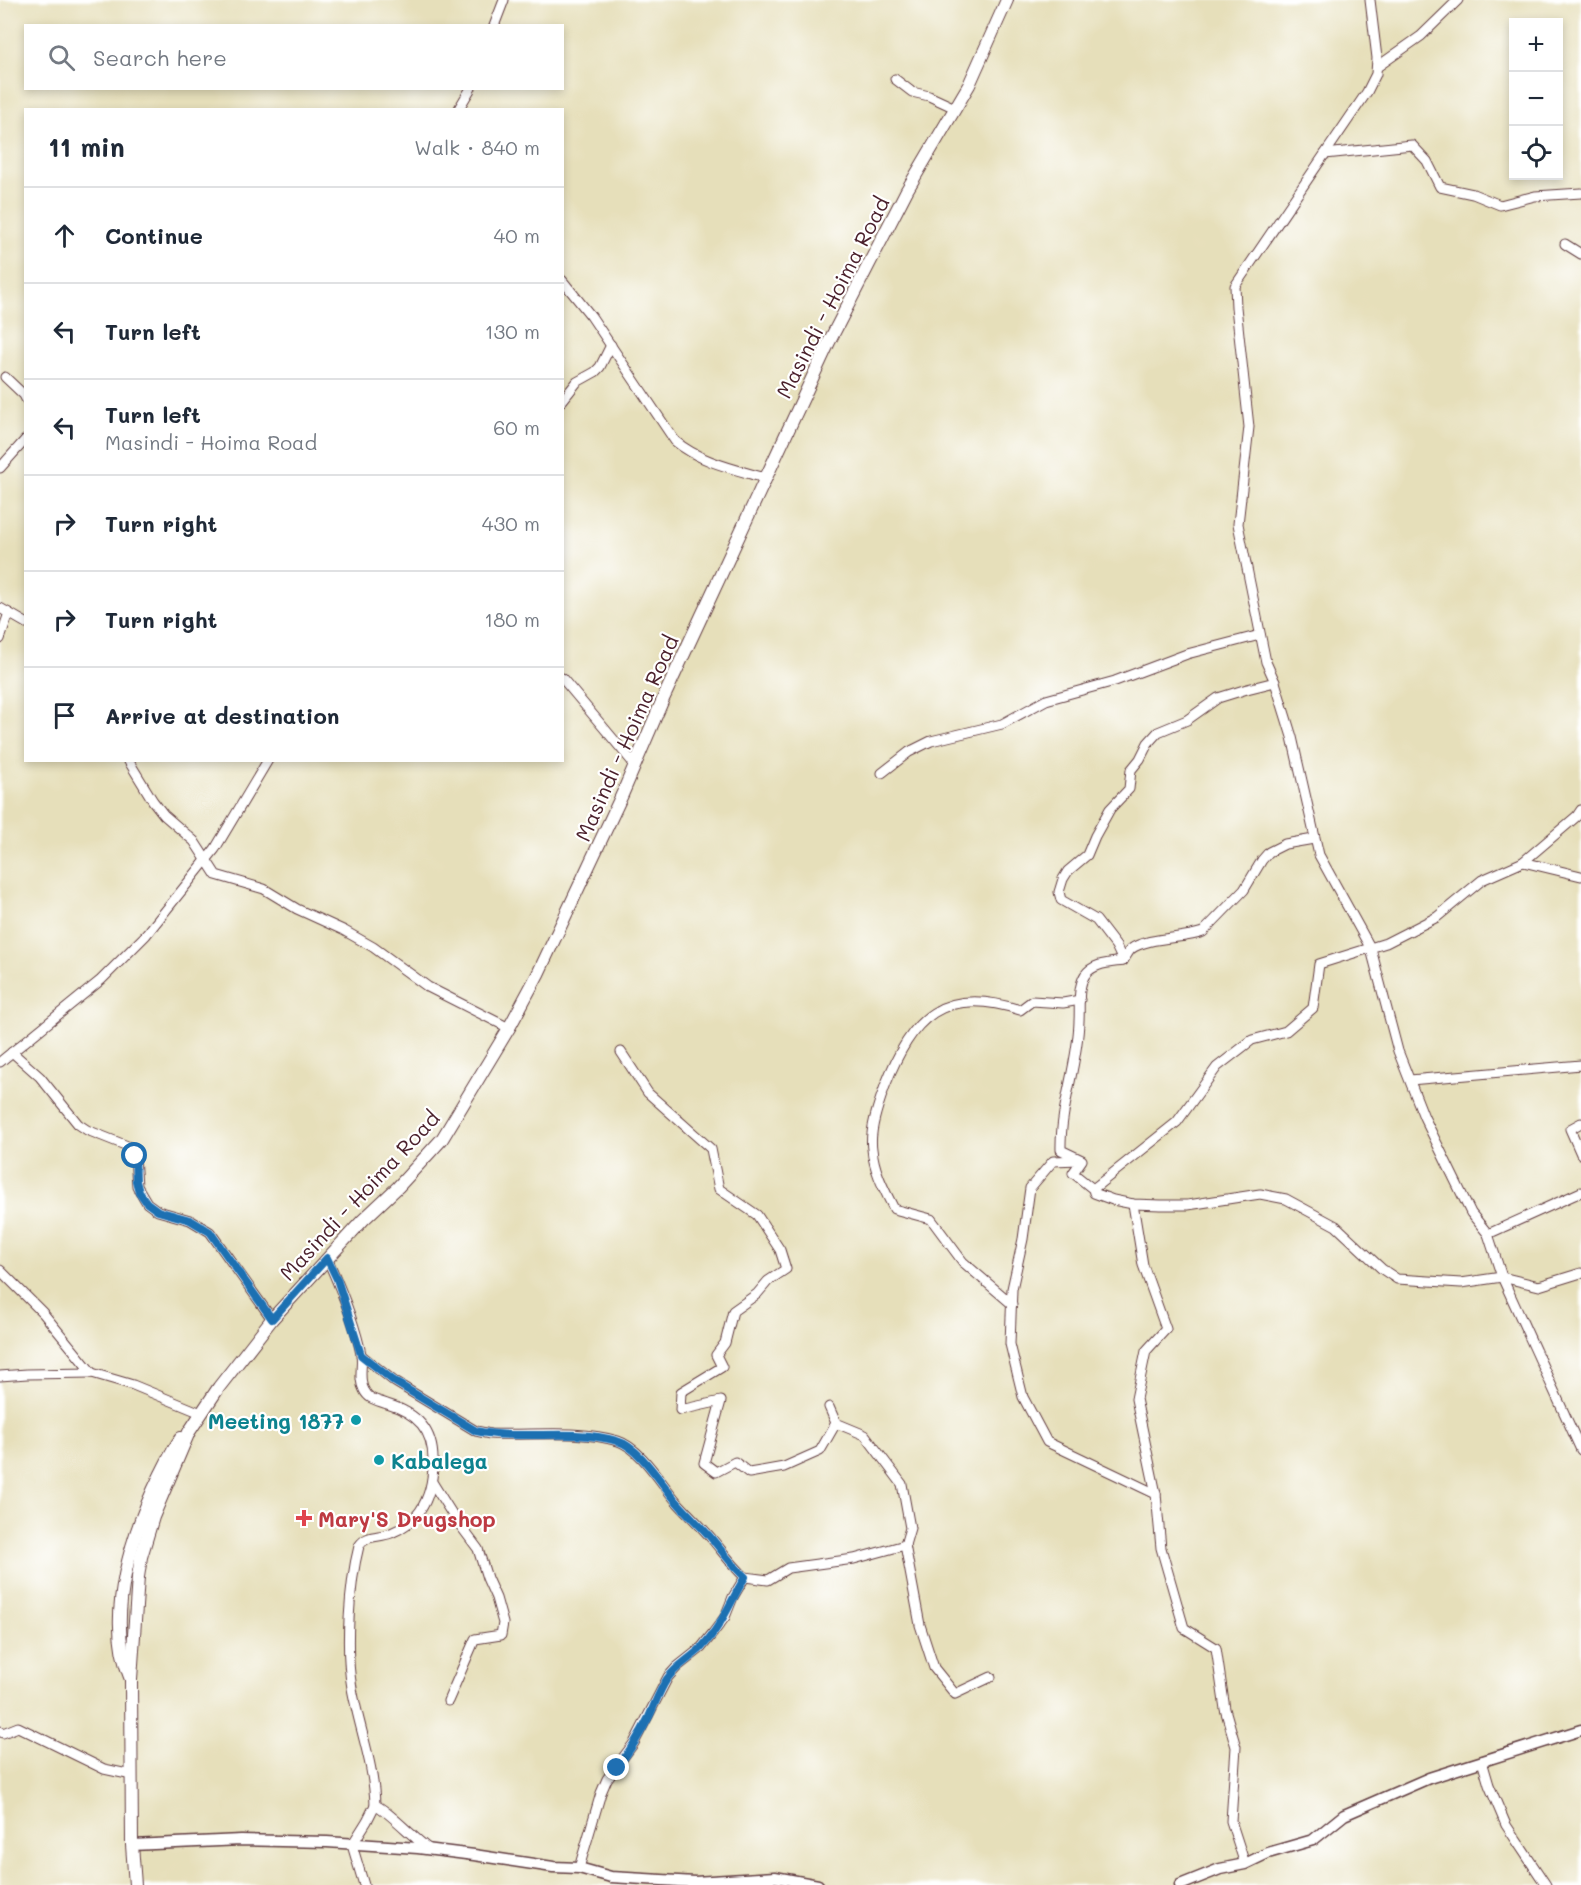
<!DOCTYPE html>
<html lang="en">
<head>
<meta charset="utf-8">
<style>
	body { margin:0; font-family:Mali,sans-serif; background:#f6f6f7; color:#1f2937 }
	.controls { position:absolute; right:18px; top:18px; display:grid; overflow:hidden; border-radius:0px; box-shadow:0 3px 9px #0003 }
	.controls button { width:54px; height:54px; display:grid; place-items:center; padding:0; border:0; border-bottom:2px solid #e0e1e3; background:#fff; color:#1f2937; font:30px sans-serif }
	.stop { position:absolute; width:18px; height:18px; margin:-14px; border:4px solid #1f6fb2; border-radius:50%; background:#fff }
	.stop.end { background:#1f6fb2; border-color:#fff; box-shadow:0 2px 6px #0008 }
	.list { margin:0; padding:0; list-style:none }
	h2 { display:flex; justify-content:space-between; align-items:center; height:78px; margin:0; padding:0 24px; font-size:26px }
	h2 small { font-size:20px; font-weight:400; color:#747a83 }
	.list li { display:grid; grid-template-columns:39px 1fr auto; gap:18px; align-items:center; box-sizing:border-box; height:96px; padding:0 24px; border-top:2px solid #e0e1e3 }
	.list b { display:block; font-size:22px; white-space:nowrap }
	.list p { margin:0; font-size:20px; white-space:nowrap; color:#747a83 }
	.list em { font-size:20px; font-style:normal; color:#747a83 }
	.icon { flex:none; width:33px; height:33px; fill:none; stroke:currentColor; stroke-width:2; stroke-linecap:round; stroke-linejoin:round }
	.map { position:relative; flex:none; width:1581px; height:1885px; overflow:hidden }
	.search { position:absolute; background:#fff; box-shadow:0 3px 9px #0003; left:24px; top:24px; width:540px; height:66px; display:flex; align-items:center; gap:15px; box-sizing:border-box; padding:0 21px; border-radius:0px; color:#747a83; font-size:22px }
	.panel { position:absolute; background:#fff; box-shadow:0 3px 9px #0003; left:24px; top:108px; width:540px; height:654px; border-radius:0px }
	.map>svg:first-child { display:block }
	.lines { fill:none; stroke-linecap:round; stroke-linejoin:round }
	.minor-casing { stroke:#613c40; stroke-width:11 }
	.tertiary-casing { stroke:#613c40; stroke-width:13 }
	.secondary-casing { stroke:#613c40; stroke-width:14 }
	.minor { stroke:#fff; stroke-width:9 }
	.tertiary { stroke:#fff; stroke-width:10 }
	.secondary { stroke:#fff; stroke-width:12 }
	.route { stroke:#1f6fb2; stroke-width:8 }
	.culture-dot { fill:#0f9aa8; stroke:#fff; stroke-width:2 }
	.health-dot { fill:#e0444e; stroke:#fff; stroke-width:2 }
	.labels { text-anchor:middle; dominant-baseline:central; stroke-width:4.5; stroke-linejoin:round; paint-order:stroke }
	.street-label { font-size:21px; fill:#4a1f2b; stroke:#fff }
	.culture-label { font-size:21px; font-weight:bold; fill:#0d838f; stroke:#fff; text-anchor:end }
	.health-label { font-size:21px; font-weight:bold; fill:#be3a42; stroke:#fff; text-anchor:start }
</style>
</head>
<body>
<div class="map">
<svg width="1581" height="1885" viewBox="0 0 1581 1885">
	<rect width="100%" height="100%" fill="#fff"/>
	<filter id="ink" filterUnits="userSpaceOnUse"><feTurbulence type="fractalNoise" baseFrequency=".0167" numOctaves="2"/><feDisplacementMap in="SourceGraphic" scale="12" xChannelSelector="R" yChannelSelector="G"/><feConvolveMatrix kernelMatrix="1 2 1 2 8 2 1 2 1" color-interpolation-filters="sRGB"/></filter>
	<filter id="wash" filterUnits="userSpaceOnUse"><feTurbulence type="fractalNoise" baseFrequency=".008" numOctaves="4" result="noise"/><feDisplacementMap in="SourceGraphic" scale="24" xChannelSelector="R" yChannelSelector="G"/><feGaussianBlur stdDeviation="1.35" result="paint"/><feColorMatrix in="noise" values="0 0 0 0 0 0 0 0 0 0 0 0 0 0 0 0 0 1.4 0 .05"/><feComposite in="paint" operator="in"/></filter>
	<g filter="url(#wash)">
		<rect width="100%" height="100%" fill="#e6dfba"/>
	</g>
	<g filter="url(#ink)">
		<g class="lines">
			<!-- minor casing -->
			<g class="minor-casing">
				<g id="minor">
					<path d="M1370 0 1377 58 1376 74 1367 92 1235 286 1236 307 1249 427 1238 524 1266 662 1275 682 1292 737 1319 855 1371 949 1398 1051 1424 1117 1471 1213 1488 1234 1502 1277 1581 1450"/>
					<path d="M494 26 504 0"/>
					<path d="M1377 67 1421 36 1458 0"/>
					<path d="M895 79 912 92 929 96 955 108"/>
					<path d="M458 110 471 88"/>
					<path d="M1325 154 1412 145 1427 161 1440 187 1473 194 1500 205 1535 196 1581 193"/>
					<path d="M1565 244 1581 254"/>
					<path d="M562 280 591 316 675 441C700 462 734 469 765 478"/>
					<path d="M5 377 24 395 26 399"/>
					<path d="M562 401 577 382 595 372 600 367 611 345"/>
					<path d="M0 468 26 439"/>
					<path d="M0 608 26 623"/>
					<path d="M0 639 9 613"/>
					<path d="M562 678 635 765"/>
					<path d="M128 760 153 801 164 815 194 841 216 875 264 889 297 909 343 930 373 947 428 987 509 1028"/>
					<path d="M882 773 909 752 931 741 1002 724 1046 700 1115 681 1187 654 1260 635"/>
					<path d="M1314 839 1285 844 1269 852 1262 860 1244 890 1203 932C1184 939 1147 937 1131 949 1128 952 1125 958 1123 961 1110 963 1093 963 1085 975 1077 988 1080 1007 1079 1021 1078 1065 1060 1106 1061 1150L1082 1160 1073 1173 1093 1189 1094 1193 1113 1200 1133 1204 1161 1205H1188L1260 1194 1286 1199 1336 1226 1382 1269 1397 1279 1461 1283 1502 1277 1539 1286 1581 1273"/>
					<path d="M1523 862 1577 816 1581 810"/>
					<path d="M1123 961 1116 946 1096 920 1061 900 1059 892 1063 879 1068 871 1087 855 1095 836 1110 809 1129 789 1131 770 1140 759 1148 743 1158 732 1187 720 1218 698 1247 689 1275 682"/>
					<path d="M12 1052 40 1077 78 1124 87 1130 130 1147 135 1156 137 1186 147 1203 158 1211 190 1220 210 1232 272 1319"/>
					<path d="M621 1052 648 1093 711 1149 719 1189 757 1215 780 1250 786 1269 768 1281 757 1294 733 1311 725 1343 716 1355 722 1367 681 1392 680 1410 721 1401 704 1463 716 1472 735 1462 749 1473 784 1467 820 1451 836 1423 829 1407"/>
					<path d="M0 1062 101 980 146 935 215 849 268 760"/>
					<path d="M1410 1080 1581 1065"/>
					<path d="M1581 1123 1570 1129 1581 1154"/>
					<path d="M1079 1160 1053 1161 1030 1188 1023 1239 1012 1289 1010 1344 1023 1397 1047 1442 1156 1494 1161 1548 1184 1628 1216 1648 1225 1709 1236 1747 1231 1821 1245 1864"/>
					<path d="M1093 1189 1177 1122 1217 1067 1252 1040 1286 1031 1313 1008 1319 964 1386 943 1437 917 1482 880 1523 862 1581 876"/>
					<path d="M1133 1204 1143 1265 1166 1329 1146 1351 1136 1399 1156 1494"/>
					<path d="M1488 1234 1581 1192"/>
					<path d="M327 1258C340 1287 355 1323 361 1354 363 1366 358 1379 364 1390 369 1400 377 1400 387 1404 417 1413 434 1430 433 1463 433 1480 430 1496 420 1511 414 1520 402 1529 391 1533 379 1538 367 1534 359 1546 349 1585 345 1649 352 1688 359 1728 374 1764 375 1805 384 1807 417 1841 429 1849"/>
					<path d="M0 1270 43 1313 92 1373 133 1385 201 1413"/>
					<path d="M1012 1304 963 1262 931 1219 894 1209C884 1189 874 1171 872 1149 869 1130 879 1103 885 1086 912 1017 943 985 1020 1010L1032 1001 1063 1003 1080 1000"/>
					<path d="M361 1355 395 1382 476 1431 490 1434C532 1436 577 1429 618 1441 641 1448 662 1485 678 1503 689 1515 701 1526 712 1539 723 1552 732 1565 745 1577L733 1597 725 1617 713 1633 701 1648 677 1667 668 1677 634 1743 607 1779 601 1793 579 1868"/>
					<path d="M0 1376 27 1374 92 1373"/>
					<path d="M836 1423 865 1435 902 1484 910 1528 905 1545"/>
					<path d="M432 1482 454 1517 478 1549 487 1578 496 1598 503 1623 501 1635 475 1639 448 1701"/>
					<path d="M745 1577 768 1580 788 1568 854 1559 905 1545 920 1625 934 1668 955 1694 991 1677"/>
					<path d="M0 1731 3 1733 18 1727 104 1769 132 1775"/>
					<path d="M1482 1761 1489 1785 1506 1825 1546 1885"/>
					<path d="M364 1885 352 1845 367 1821 375 1805"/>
				</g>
			</g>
			<!-- tertiary casing -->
			<g class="tertiary-casing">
				<g id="tertiary">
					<path d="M132 1845 241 1840 327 1842 418 1848 474 1855 553 1867 579 1868 611 1877 695 1882 775 1877 818 1885"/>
					<path d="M1180 1885 1220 1869 1245 1864 1268 1853 1313 1840 1344 1815 1429 1778 1581 1730"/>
				</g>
			</g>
			<!-- secondary casing -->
			<g class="secondary-casing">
				<g id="secondary">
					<path d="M130 1677C104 1616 133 1530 161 1474 167 1462 173 1449 181 1438"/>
					<path d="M135 1885 132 1845 131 1679 138 1577 141 1557 153 1517 189 1432 219 1387 272 1319 363 1220 398 1187 442 1139 509 1028 538 974 622 795 664 697 829 342 907 190 969 85 1007 0"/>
				</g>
			</g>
			<!-- minor -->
			<use href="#minor" class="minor"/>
			<!-- tertiary -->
			<use href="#tertiary" class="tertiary"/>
			<!-- secondary -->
			<use href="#secondary" class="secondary"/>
		</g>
	</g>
	<g class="lines" filter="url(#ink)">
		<!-- route -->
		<path class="route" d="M135 1156 136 1181 139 1192 147 1203 158 1211 190 1220 210 1232 272 1319 327 1258 337 1279 361 1355 395 1382 476 1431C523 1441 571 1428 617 1441 640 1447 662 1485 677 1502 688 1515 701 1526 712 1539 723 1552 732 1565 745 1577 731 1601 721 1627 701 1648 690 1659 676 1666 667 1679 659 1691 655 1704 649 1717 640 1735 629 1752 617 1768"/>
	</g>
	<!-- markers -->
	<g class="culture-dot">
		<circle cx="356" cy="1420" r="6"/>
		<circle cx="379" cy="1460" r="6"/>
	</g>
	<path class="health-dot" d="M301 1509h6v6h6v6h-6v6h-6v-6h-6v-6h6z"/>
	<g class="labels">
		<!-- street labels -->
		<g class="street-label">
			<text transform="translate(832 297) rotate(-63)">Masindi - Hoima Road</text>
			<text transform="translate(626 738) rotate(-66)">Masindi - Hoima Road</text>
			<text transform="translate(359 1195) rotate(-47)">Masindi - Hoima Road</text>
		</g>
		<!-- culture labels -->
		<g class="culture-label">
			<text x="344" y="1420">Meeting 1877</text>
			<text x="391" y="1460" text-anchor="start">Kabalega</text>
		</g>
		<!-- health labels -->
		<g class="health-label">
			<text x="318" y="1518">Mary'S Drugshop</text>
		</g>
	</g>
</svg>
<div class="controls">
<button>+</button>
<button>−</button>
<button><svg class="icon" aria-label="locate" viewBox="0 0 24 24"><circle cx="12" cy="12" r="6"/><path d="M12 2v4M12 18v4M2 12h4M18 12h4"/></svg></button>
</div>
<div class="stop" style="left:135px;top:1156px"></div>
<div class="stop end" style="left:617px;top:1768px"></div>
<div class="search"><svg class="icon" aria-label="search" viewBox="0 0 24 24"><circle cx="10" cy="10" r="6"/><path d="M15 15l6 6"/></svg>Search here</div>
<section class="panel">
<h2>11 min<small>Walk · 840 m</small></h2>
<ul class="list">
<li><svg class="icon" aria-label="ahead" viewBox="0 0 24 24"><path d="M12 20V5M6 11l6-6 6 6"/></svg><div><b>Continue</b></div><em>40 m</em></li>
<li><svg class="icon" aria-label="left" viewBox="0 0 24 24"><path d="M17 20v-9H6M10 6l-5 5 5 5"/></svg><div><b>Turn left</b></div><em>130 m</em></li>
<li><svg class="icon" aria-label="left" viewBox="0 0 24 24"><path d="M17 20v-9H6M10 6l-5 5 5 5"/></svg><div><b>Turn left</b><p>Masindi - Hoima Road</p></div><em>60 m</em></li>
<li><svg class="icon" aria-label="right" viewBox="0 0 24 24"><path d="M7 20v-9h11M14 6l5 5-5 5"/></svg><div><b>Turn right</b></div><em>430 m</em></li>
<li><svg class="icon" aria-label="right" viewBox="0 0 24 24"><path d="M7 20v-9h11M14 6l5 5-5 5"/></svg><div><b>Turn right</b></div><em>180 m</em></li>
<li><svg class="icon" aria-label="arrive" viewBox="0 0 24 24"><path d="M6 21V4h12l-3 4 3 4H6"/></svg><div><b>Arrive at destination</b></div></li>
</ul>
</section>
</div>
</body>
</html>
